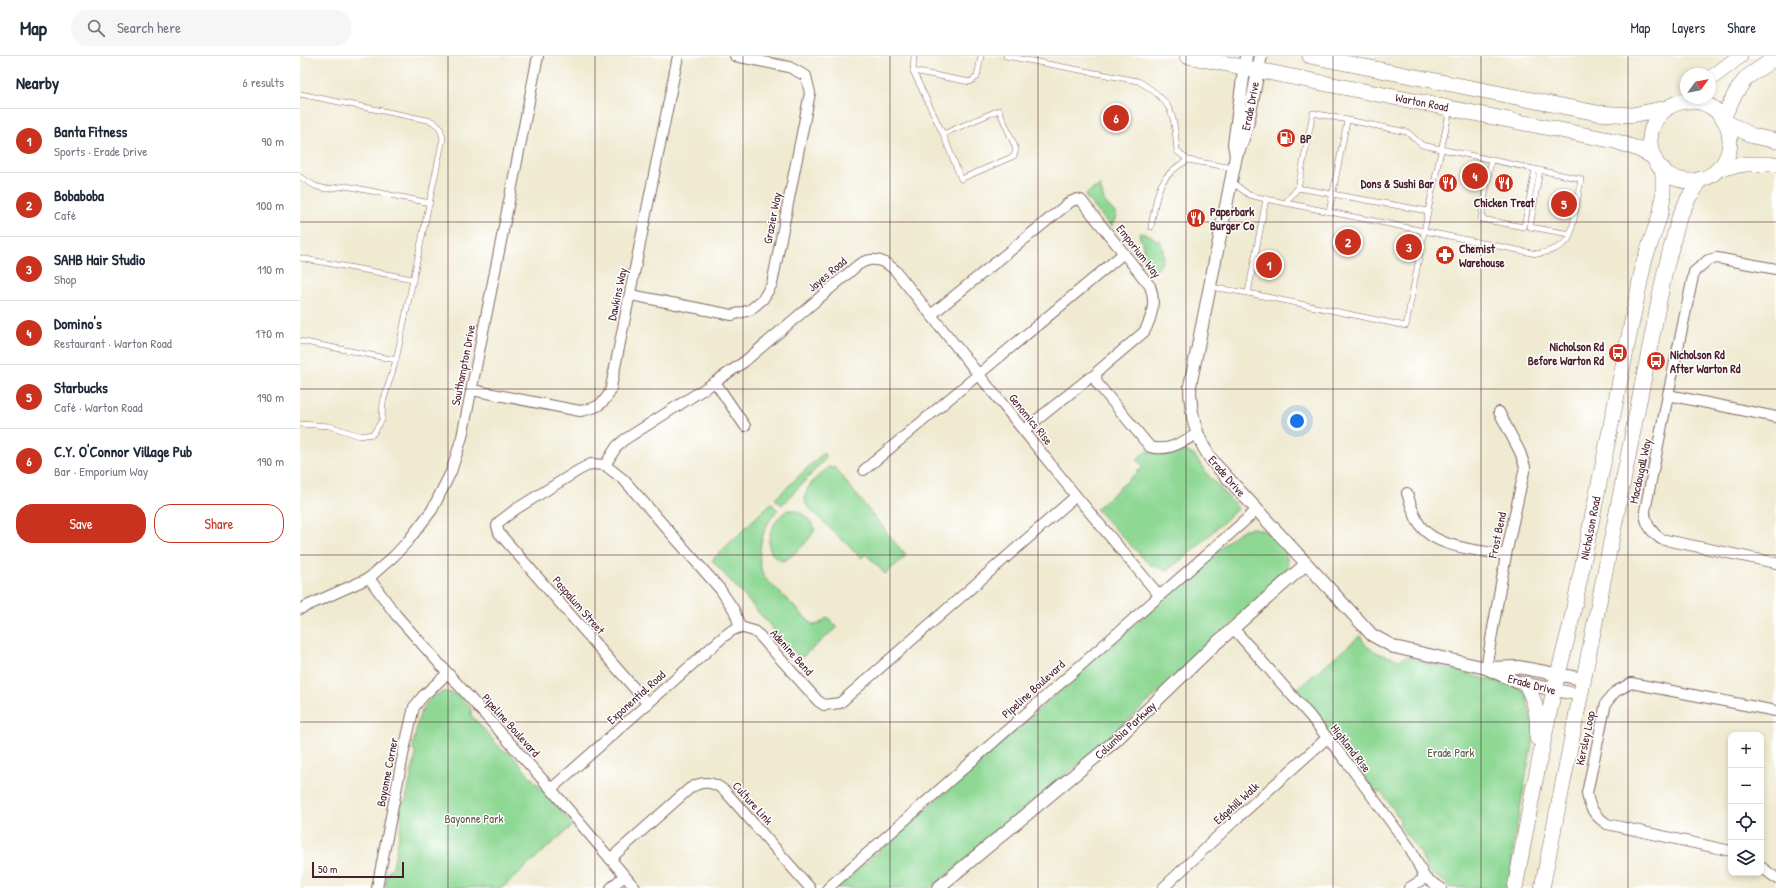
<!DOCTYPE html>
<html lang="en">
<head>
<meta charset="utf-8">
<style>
	body { margin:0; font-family:"Patrick Hand",sans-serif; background:#f6f6f7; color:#1f2937 }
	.controls { position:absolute; right:12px; bottom:12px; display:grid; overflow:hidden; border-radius:8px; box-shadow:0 2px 6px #0003 }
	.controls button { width:36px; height:36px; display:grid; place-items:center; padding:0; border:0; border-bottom:1px solid #e0e1e3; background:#fff; color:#1f2937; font:20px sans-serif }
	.compass { position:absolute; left:1380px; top:12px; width:36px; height:36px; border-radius:50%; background:#fff; box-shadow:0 2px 6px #0003; rotate:57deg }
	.scale { position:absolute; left:12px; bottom:10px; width:92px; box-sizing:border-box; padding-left:4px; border:2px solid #4a1f2b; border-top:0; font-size:11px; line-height:14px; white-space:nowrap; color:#4a1f2b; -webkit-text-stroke:3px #fff; paint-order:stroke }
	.you { position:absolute; left:997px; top:365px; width:14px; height:14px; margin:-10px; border:3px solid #fff; border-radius:50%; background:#1a73e8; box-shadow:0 0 0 6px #1a73e833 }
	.badge { display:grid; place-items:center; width:26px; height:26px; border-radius:50%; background:#c8321e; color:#fff; font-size:13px; font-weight:700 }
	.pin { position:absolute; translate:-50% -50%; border:2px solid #fff; box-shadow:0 1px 4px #0006 }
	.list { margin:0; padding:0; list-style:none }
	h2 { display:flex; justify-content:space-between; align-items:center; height:52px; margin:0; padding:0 16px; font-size:17px }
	h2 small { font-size:13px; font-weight:400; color:#747a83 }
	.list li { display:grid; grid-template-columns:26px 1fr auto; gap:12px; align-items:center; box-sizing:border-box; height:64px; padding:0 16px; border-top:1px solid #e0e1e3 }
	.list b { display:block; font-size:15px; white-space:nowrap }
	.list p { margin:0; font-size:13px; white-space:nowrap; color:#747a83 }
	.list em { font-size:13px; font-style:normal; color:#747a83 }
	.actions { display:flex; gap:8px; padding:12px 16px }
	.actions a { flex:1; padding:9px 0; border:1px solid #c8321e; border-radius:16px; text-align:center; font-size:14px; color:#c8321e }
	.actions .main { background:#c8321e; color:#fff }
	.icon { flex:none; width:22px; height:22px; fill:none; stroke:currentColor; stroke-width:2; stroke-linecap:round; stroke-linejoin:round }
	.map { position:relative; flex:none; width:1476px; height:832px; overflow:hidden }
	header { display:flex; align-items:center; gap:24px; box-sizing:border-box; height:56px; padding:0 20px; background:#fff; border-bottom:1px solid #e0e1e3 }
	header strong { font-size:19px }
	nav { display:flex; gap:22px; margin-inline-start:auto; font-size:14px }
	.search { width:280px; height:36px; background:#f6f6f7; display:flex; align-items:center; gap:10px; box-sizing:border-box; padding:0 14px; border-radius:16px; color:#747a83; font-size:15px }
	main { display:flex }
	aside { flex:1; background:#fff }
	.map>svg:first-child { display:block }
	.green { fill:#8ed894; stroke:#6c7c60 }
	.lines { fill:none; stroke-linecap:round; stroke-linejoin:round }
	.service-casing { stroke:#846665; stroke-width:6 }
	.minor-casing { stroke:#846665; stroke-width:12 }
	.tertiary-casing { stroke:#846665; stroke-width:14 }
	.primary-casing { stroke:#846665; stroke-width:16 }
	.service { stroke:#fff; stroke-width:5 }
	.minor { stroke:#fff; stroke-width:10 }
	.tertiary { stroke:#fff; stroke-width:12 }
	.primary { stroke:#fff; stroke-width:15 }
	.grid { fill:none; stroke:#4a1f2b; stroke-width:1; stroke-opacity:0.55 }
	.labels { text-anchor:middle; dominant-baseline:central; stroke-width:3; stroke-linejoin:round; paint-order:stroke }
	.street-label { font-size:12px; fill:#4a1f2b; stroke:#fff }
	.poi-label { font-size:12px; font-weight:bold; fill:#4a1f2b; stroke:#fff; text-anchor:start }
	.park-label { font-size:12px; fill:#5e564a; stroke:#fff }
</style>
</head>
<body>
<header>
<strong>Map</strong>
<div class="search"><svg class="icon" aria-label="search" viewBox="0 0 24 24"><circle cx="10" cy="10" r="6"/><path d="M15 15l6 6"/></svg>Search here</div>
<nav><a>Map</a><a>Layers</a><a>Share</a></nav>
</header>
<main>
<aside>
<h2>Nearby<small>6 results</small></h2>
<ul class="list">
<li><span class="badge">1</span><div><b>Banta Fitness</b><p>Sports · Erade Drive</p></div><em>90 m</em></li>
<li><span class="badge">2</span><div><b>Bobaboba</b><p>Café</p></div><em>100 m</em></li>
<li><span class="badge">3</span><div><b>SAHB Hair Studio</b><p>Shop</p></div><em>110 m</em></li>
<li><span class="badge">4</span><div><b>Domino's</b><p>Restaurant · Warton Road</p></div><em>170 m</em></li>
<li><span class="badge">5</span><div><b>Starbucks</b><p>Café · Warton Road</p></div><em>190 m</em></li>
<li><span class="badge">6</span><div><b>C.Y. O'Connor Village Pub</b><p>Bar · Emporium Way</p></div><em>190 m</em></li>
</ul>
<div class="actions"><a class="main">Save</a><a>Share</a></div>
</aside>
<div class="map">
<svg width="1476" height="832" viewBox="0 0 1476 832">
	<rect width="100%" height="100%" fill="#fff"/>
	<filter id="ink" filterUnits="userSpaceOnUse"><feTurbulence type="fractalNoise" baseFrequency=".025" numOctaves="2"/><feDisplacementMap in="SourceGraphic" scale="8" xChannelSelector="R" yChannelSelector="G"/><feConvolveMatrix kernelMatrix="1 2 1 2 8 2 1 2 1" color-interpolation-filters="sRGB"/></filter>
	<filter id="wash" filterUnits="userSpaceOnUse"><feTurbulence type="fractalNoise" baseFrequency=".012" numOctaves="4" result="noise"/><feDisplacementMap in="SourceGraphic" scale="16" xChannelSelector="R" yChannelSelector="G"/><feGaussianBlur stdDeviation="0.9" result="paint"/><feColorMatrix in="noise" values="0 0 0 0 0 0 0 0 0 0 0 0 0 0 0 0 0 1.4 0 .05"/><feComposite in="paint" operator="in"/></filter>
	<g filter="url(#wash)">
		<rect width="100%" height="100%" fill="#efead0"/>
		<!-- green -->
		<g class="green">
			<path d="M800 130 804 145 817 159 811 171 785 140 791 134Z"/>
			<path d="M840 177 850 179 857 185 860 184C865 197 865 208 853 217L843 204V189L839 179Z"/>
			<path d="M884 394 895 400 907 418 938 452 888 499 867 514 850 509 796 453 843 411 837 403 846 395 867 399Z"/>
			<path d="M523 397 527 401 482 449 475 443Z"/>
			<path d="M529 410 531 413 534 411 606 500 585 518 566 498 561 502 507 450C499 433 518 422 529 410Z"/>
			<path d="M471 447 478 454C462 469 454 501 464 521L513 569 519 568 528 561 537 571 500 603 412 504Z"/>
			<path d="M488 454C499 453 511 463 515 473 511 483 492 502 483 505 457 498 472 462 488 454Z"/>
			<path d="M953 472C974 475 993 496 986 517L804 687 631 832H537L935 479 945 473Z"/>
			<path d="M1061 579C1063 595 1086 600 1100 604L1106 600 1182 622 1214 629 1226 636 1234 677 1214 785 1210 832H1150L1142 824 1128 816 1121 798 1100 770V763L1082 737 1075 735 996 634Z"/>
			<path d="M143 636C157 636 162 643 171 652V659L203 695 209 696 273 769 202 832H85L88 815 93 811 102 764 99 758 101 748 106 744 116 698 113 692C117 670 118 644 143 636Z"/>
		</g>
	</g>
	<g filter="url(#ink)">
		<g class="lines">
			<!-- service casing -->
			<g class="service-casing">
				<g id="service">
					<path d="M614 0 613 15 643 78 661 123 714 100 716 93 699 54 643 78"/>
					<path d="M706 0 838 25C873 45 874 57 877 95L888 104 933 112"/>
					<path d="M613 15 670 26 677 21 681 0"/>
					<path d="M0 38 132 65 140 72 143 82 96 304 83 346 82 364 73 378 60 380 29 370 0 368"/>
					<path d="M1191 104 1181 163 1224 171 1235 113"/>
					<path d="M1240 114 1230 171 1270 178"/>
					<path d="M0 121 15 130 26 133 46 130 130 147"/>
					<path d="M932 126 949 139 966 143 1237 198C1248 196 1260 193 1268 184 1273 178 1279 133 1281 123L1122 89 1107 76 1013 57 998 132 985 147"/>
					<path d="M998 132 1128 155"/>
					<path d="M1029 156 1047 65"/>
					<path d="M851 171C857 139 856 121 888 104"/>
					<path d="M0 202 113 223"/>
					<path d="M910 231 948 237 966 143"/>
					<path d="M948 237 1106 270 1128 155 1150 53"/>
					<path d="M0 285 96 304"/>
				</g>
			</g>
			<!-- minor casing -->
			<g class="minor-casing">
				<g id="minor">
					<path d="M331 239 432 259 450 254 463 243 472 228 510 37 506 20 489 11 435 0"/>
					<path d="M631 259 770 146 777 143 781 144 850 230C856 245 852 262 844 276L798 315 796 319 797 327 850 391C868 396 882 386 897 378"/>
					<path d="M415 326 445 370"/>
					<path d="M172 334 280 355C296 352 302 350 310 336L378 0"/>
					<path d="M1368 339 1394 216 1408 204 1417 202 1476 213"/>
					<path d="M1476 361 1368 339 1345 455C1345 467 1351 476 1361 483L1476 507"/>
					<path d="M724 374 788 323 796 319"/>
					<path d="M305 409 317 390 324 384 415 326 444 306 558 209C571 200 583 203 595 214L776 440 859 539"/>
					<path d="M564 414 824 197"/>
					<path d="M1107 437C1110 446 1113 457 1118 466 1132 492 1179 494 1206 499"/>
					<path d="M69 522 96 559 251 733 335 832"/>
					<path d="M0 553 69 522 94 500 108 485 132 454 151 416 162 381 238 0"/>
					<path d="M440 571 454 575 460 580 518 645 524 649 540 647 776 440"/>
					<path d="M933 572 1010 660 1049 709 1110 792 1125 822 1141 832"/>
					<path d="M1186 612 1206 499 1225 411 1220 396 1199 356"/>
					<path d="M348 648 199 477 197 470 199 466 216 453 279 414 291 408 305 409 324 424 420 533 434 554 440 571"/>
					<path d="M251 733 422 582 431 575 440 571"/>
					<path d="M1431 795 1307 768C1295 760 1289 752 1287 737L1306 647 1315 636 1331 627 1476 655"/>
					<path d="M310 803 389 733C402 724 413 725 425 735L510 832"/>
					<path d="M1461 811 1476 822"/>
					<path d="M77 832 104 694 114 651 123 640 147 618"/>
					<path d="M311 832 324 820"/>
					<path d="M528 832 957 454"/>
					<path d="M863 832 935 764 1027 682"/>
					<path d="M1109 832 1125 822"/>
				</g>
			</g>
			<!-- tertiary casing -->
			<g class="tertiary-casing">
				<g id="tertiary">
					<path d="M961 0C954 30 950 73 936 100L890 330C890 359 896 384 914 407L1072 579 1094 591 1186 612 1217 626 1280 639"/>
					<path d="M936 100 934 88 946 0"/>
					<path d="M1188 612 1218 611 1283 623"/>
					<path d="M638 832 815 685 912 591 1006 508"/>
				</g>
			</g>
			<!-- primary casing -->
			<g class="primary-casing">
				<g id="primary">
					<path d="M887 0 1315 85 1338 93 1354 101"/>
					<path d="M1010 0 1297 57 1332 59 1367 52"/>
					<path d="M1410 23 1440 0"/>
					<circle cx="1390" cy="85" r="40"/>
					<path d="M1423 62 1435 38 1446 22 1476 1"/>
					<path d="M1426 66 1453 80 1476 85"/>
					<path d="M1419 112 1446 108H1476"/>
					<path d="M1226 628C1236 645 1239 662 1237 682"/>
					<path d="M1215 832 1233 735 1254 634 1270 571 1344 206 1361 156 1363 140V113"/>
					<path d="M1242 832 1365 215 1379 162 1388 143 1400 123"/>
				</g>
			</g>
			<!-- service -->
			<use href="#service" class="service"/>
			<!-- minor -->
			<use href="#minor" class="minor"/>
			<!-- tertiary -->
			<use href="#tertiary" class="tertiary"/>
			<!-- primary -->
			<use href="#primary" class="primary"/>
		</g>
	</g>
	<!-- grid -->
	<path class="grid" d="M148 0V832M295 0V832M443 0V832M590 0V832M738 0V832M886 0V832M1033 0V832M1181 0V832M1328 0V832M0 166H1476M0 333H1476M0 499H1476M0 666H1476"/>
	<!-- icons -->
	<defs>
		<g id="fuel-disc" transform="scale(1)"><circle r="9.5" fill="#c8321e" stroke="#fff"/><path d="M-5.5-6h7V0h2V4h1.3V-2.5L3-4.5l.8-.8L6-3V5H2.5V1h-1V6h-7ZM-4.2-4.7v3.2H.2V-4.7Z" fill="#fff"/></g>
		<g id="restaurant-disc" transform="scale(1)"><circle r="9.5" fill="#c8321e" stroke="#fff"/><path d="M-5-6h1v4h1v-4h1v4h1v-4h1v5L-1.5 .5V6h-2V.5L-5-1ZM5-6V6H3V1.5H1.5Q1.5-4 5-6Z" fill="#fff"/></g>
		<g id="pharmacy-disc" transform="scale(1)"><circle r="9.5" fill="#c8321e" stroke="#fff"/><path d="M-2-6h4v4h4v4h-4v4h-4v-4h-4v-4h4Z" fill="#fff"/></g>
		<g id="bus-disc" transform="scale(1)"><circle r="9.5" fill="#c8321e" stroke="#fff"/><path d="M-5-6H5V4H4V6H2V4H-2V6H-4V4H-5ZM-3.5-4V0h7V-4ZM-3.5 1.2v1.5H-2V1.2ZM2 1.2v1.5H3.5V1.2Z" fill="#fff"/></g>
	</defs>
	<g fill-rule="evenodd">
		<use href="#fuel-disc" x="986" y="82"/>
		<use href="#restaurant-disc" x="1148" y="127"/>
		<use href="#restaurant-disc" x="1204" y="127"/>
		<use href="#restaurant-disc" x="896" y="162"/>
		<use href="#pharmacy-disc" x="1145" y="199"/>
		<use href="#bus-disc" x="1318" y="297"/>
		<use href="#bus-disc" x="1356" y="305"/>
	</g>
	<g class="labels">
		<!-- street labels -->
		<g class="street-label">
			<text transform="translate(1122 46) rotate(11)">Warton Road</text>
			<text transform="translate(950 50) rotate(-79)">Erade Drive</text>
			<text transform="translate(472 162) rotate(-79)">Grazier Way</text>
			<text transform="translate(839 195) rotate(52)">Emporium Way</text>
			<text transform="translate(527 218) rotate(-40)">Jayes Road</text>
			<text transform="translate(317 238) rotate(-78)">Dawkins Way</text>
			<text transform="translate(163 309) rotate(-79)">Southampton Drive</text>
			<text transform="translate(731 363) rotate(51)">Genomics Rise</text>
			<text transform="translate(1340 415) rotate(-78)">Macdougall Way</text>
			<text transform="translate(927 420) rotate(49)">Erade Drive</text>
			<text transform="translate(1290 472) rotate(-79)">Nicholson Road</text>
			<text transform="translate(1197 479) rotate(-78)">Frost Bend</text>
			<text transform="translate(279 549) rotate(49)">Paspalum Street</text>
			<text transform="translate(492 596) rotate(48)">Adenine Bend</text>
			<text transform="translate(1232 628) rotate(15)">Erade Drive</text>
			<text transform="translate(733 633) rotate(-42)">Pipeline Boulevard</text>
			<text transform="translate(336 641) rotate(-42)">Exponential Road</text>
			<text transform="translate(211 669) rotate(48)">Pipeline Boulevard</text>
			<text transform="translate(825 674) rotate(-43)">Columbia Parkway</text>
			<text transform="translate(1285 682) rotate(-78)">Kersley Loop</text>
			<text transform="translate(1051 692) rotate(52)">Highland Rise</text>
			<text transform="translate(87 716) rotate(-79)">Bayonne Corner</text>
			<text transform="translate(453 747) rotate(48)">Culture Link</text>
			<text transform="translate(936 747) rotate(-42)">Edgehill Walk</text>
		</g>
		<!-- poi labels -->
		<g class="poi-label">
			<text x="1000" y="82">BP</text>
			<text x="1134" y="127" text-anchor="end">Dons &amp; Sushi Bar</text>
			<text x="1204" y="146" text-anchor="middle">Chicken Treat</text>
			<text x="910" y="155">Paperbark<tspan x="910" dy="14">Burger Co</tspan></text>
			<text x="1159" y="192">Chemist<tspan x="1159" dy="14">Warehouse</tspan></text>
			<text x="1304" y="290" text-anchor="end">Nicholson Rd<tspan x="1304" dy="14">Before Warton Rd</tspan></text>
			<text x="1370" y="298">Nicholson Rd<tspan x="1370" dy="14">After Warton Rd</tspan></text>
		</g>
		<!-- park labels -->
		<g class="park-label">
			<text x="1151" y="696">Erade Park</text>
			<text x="174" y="762">Bayonne Park</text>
		</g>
	</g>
</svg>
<div class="controls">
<button>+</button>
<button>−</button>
<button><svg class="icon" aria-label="locate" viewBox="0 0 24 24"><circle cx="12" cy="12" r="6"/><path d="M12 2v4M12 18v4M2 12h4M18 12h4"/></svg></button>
<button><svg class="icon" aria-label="layers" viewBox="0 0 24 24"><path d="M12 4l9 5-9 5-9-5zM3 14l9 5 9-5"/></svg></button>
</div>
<svg class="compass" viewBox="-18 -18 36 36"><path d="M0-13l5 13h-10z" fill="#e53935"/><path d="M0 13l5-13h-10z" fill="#747a83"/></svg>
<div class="scale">50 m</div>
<div class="you"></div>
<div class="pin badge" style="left:969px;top:209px">1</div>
<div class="pin badge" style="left:1048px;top:186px">2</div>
<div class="pin badge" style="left:1109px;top:191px">3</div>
<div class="pin badge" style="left:1175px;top:120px">4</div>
<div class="pin badge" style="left:1264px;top:148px">5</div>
<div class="pin badge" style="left:816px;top:62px">6</div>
</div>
</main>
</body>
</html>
